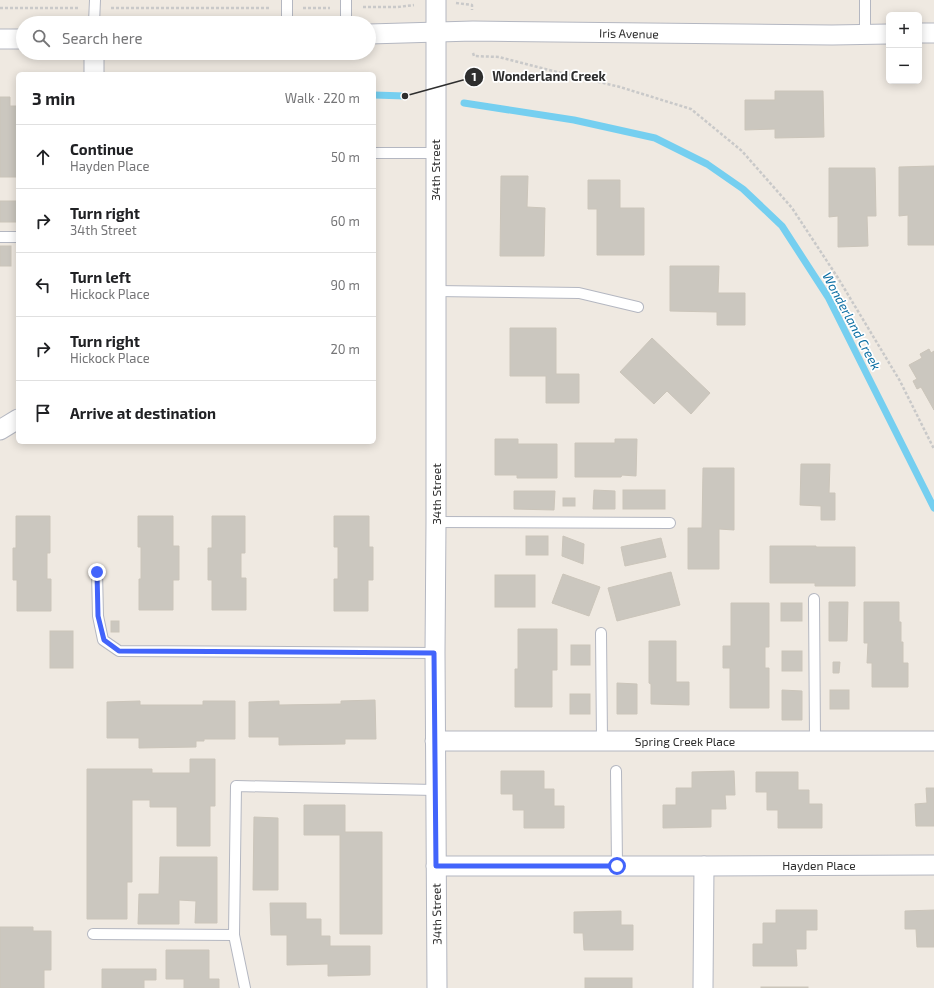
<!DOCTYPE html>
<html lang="en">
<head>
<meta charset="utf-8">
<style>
	body { margin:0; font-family:"Exo 2",sans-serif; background:#f6f6f6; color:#202124 }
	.controls { position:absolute; right:12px; top:12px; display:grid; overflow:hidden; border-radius:6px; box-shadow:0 2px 10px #0003 }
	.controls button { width:36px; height:36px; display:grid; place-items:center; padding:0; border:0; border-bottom:1px solid #e0e0e0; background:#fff; color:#202124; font:20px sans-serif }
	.stop { position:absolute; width:12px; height:12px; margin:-9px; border:3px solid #4264fb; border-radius:50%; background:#fff }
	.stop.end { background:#4264fb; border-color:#fff; box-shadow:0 1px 4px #0008 }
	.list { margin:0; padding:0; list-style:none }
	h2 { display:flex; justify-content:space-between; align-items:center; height:52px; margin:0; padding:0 16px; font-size:17px }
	h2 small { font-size:13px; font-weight:400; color:#757577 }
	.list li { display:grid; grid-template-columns:26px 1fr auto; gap:12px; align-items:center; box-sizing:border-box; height:64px; padding:0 16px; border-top:1px solid #e0e0e0 }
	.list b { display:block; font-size:15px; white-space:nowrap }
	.list p { margin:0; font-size:13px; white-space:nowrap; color:#757577 }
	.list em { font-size:13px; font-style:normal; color:#757577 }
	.icon { flex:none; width:22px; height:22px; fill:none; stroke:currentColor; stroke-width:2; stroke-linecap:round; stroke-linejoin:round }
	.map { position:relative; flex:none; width:934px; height:988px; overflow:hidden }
	.search { position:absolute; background:#fff; box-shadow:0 2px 10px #0003; left:16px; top:16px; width:360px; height:44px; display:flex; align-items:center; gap:10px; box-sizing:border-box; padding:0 14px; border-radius:22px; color:#757577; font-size:15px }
	.panel { position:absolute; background:#fff; box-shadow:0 2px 10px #0003; left:16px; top:72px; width:360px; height:372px; border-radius:6px }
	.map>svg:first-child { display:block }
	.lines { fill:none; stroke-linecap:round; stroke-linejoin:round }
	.stream { stroke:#75cff0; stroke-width:7 }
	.building { fill:#cbc7bf; stroke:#cbc5ba }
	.service-casing { stroke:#b4b7c1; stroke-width:12 }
	.minor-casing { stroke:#b4b7c1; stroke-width:21 }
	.path { stroke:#c9c9c9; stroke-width:2.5; stroke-dasharray:3 2; stroke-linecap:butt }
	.service { stroke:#fff; stroke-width:10 }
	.minor { stroke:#fff; stroke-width:19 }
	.route { stroke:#4264fb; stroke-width:5 }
	.labels { text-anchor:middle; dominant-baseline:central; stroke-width:3.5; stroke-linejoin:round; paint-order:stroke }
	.street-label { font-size:12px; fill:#2e2e2e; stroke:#fff }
	.water-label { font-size:13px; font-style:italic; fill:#0d6fa3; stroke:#fff }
	.leader { fill:none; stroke:#2e2e2e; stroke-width:1.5 }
	.callout-dot { fill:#2e2e2e; stroke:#fff; stroke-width:1.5 }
	.mark-label { font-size:12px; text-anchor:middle; font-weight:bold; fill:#fff }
	.callout-label { font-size:13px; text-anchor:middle; font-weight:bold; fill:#2e2e2e; stroke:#fff; stroke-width:3.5; stroke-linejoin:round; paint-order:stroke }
</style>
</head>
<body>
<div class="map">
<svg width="934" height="988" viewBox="0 0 934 988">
	<rect width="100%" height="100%" fill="#efe9e1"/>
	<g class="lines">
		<!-- stream -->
		<g class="stream">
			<path d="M374 95 405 96"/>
			<path d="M464 103 574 120 655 138 707 164 743 189 782 226 828 297 934 508"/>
		</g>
	</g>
	<!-- building -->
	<g class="building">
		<path d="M775 91H823L824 137 775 138V129L745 130V100H775Z"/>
		<path d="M0 97H10V106H18V177H0Z"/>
		<path d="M934 166V245H908V215L899 216V167Z"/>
		<path d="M829 168H875L876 216H867L868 246 838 247V216L829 217Z"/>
		<path d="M501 176H528L527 207 545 208 544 256H500Z"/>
		<path d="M588 180H620V208H644V255H597V209H588Z"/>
		<rect x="0" y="201" width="18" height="21"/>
		<rect x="0" y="246" width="11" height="20"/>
		<path d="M670 266H719L718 293H745V325H717V312L670 311Z"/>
		<path d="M510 328H556V374H579V403H546V376H510Z"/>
		<path d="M652 338 710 393 691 414 667 391 654 404 620 372Z"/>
		<path d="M929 349 931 353 934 351V410L921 387 917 389 913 381 917 379 909 365 922 358 920 354Z"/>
		<path d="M495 439H518V444H557V478H517V475H495Z"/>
		<path d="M615 439H637L636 476 622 475 621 477H575V443H615Z"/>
		<path d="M801 464H830L829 493H835V520H821V506L800 505Z"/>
		<path d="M703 468H734V530L719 529V569H688V528H702Z"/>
		<path d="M594 490 615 491V509H593Z"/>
		<rect x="623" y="490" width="42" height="19"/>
		<path d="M514 491H555L554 510 514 509Z"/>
		<rect x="563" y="498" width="12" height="8"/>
		<path d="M16 516H50V553H47V579H51V611H17V580H13V548H16Z"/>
		<path d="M138 516H173V546H179V580H173V610H139V579H141V547H138Z"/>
		<path d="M212 516H245V553H241V578H246V610H212V580H208V548H212Z"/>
		<path d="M334 516H369V547H373V580H368V611H334V579H338V547H334Z"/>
		<rect x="526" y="536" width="22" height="19"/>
		<path d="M563 536 584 544 583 564 562 556Z"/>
		<path d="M661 538 666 557 625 566 621 547Z"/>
		<path d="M770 546H816V547H855V586H815V583H770Z"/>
		<path d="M671 572 680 605 617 621 608 588Z"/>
		<path d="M563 574 600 587 589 616 552 603Z"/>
		<rect x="495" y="575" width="40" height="32"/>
		<path d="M829 602H848L847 641H829Z"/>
		<path d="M864 602H899V622H901V642H903V663H908V687H872V663H867L868 643H864Z"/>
		<path d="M731 603H769V647H765V668H769V708H730V668H723V646H731Z"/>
		<rect x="781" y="603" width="21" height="18"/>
		<rect x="111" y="621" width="8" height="11"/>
		<path d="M518 629H557V670H552V707H515V669H518Z"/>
		<rect x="50" y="631" width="23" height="37"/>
		<path d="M649 641H676V682H689V705L651 704V684L649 683Z"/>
		<rect x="571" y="645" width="19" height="20"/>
		<rect x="782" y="651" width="20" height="20"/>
		<path d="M833 662H840L839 673H833Z"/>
		<path d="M617 683 637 684V714H617Z"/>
		<path d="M782 690 802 691V720H782Z"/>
		<rect x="830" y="690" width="19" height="19"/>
		<rect x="570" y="694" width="20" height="20"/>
		<path d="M375 700 376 739H345V744L279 745V737H249V702L279 701V705L341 704V701Z"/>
		<path d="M140 701V705H203V701H235V739H204V741H196V747L139 748V738H107V702Z"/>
		<path d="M190 759H215V806H210V846H177V807H150V800H132V882H127V919H87V769H152V773H190Z"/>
		<path d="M501 771H544V789H554V806H564V828H524V810H513V794H501Z"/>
		<path d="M734 771 735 795H725L726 809H711V827L663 828V805H676V788H692V772Z"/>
		<path d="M756 772H798V790H809V804H822V828H778V810H767V792H756Z"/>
		<path d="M926 788H934V826H916L915 804 927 803Z"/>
		<path d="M304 805H345V832H382V934H340V835H304Z"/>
		<path d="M254 817 278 818V890H253Z"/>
		<path d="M160 857H217V923H195L196 901 179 900V924H138L139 894H159Z"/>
		<path d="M270 903H306V919H321V936H330V946H370V975L328 976V964L287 965V935H271Z"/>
		<path d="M776 910H817V930H806V949H796L797 966H753V944H763V923H776Z"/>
		<path d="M934 910V947H917L916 929H905V911Z"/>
		<path d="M621 911V925H633V950H584L583 933H574V912Z"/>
		<path d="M0 927H33V931H51V970H44V988H0Z"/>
		<path d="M166 950H209V979H219V988H184V979H166Z"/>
		<path d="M102 969H156V980H144V988H102Z"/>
		<rect x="585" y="978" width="47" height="10"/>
		<rect x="761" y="987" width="47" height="1"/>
	</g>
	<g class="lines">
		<!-- service casing -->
		<g class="service-casing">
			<g id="service">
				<path d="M287 0V23"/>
				<path d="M865 0V35"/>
				<path d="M94 23 95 0"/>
				<path d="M346 23V0"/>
				<path d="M374 153H435"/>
				<path d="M0 237H18"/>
				<path d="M436 291 579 293 638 307"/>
				<path d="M436 522 670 523"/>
				<path d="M97 572 98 616 103 640 119 651 435 653"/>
				<path d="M814 599 815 741"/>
				<path d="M601 633 602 741"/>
				<path d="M616 771 617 866"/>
				<path d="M93 934 234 935 236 786 435 790"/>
				<path d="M234 935 245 988"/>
			</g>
		</g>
		<!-- minor casing -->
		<g class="minor-casing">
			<g id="minor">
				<path d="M436 0V522L435 653 437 988"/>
				<path d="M919 33H934"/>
				<path d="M369 34 473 31 832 35 889 34"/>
				<path d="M0 39H23"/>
				<path d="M94 74V53"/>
				<path d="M0 430 18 419"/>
				<path d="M435 741H934"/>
				<path d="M436 866H704L934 865"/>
				<path d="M703 988 704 866"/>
			</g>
		</g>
		<!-- path -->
		<g class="path">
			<path d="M456 3 472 5V10"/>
			<path d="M363 7H398L414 5"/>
			<path d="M0 8H78"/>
			<path d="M111 8H270"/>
			<path d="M303 8H330"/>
			<path d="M473 53 474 56 499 57 545 69 620 87 691 109 742 151 792 208 838 278 900 381 934 449"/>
		</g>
		<!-- service -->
		<use href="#service" class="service"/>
		<!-- minor -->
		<use href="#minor" class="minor"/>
	</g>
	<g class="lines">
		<!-- route -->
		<path class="route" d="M97 572 98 616 104 640 119 651 434 653 436 866H617"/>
	</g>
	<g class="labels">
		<!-- street labels -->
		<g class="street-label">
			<text transform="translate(629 33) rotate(1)">Iris Avenue</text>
			<text transform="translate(435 170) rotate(-90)">34th Street</text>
			<text transform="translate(436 494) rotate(-90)">34th Street</text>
			<text x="685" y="741">Spring Creek Place</text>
			<text x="819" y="865">Hayden Place</text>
			<text transform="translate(436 914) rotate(-91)">34th Street</text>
		</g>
		<!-- water labels -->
		<g class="water-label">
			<text transform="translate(852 321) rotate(62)">Wonderland Creek</text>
		</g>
	</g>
	<!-- callouts -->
	<path class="leader" d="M405 96L474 77"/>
	<g class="callout-dot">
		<circle cx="405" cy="96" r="4"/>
		<circle cx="474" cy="77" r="10"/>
	</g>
	<g class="mark-label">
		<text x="474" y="81">1</text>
	</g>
	<g class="callout-label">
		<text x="549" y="81">Wonderland Creek</text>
	</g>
</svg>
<div class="controls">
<button>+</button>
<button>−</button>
</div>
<div class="stop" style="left:617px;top:866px"></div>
<div class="stop end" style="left:97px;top:572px"></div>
<div class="search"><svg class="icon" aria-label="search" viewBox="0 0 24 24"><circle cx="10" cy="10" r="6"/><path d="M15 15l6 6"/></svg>Search here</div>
<section class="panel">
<h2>3 min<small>Walk · 220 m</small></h2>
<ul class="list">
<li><svg class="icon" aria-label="ahead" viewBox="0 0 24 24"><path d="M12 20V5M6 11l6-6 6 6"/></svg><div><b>Continue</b><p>Hayden Place</p></div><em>50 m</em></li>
<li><svg class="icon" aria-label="right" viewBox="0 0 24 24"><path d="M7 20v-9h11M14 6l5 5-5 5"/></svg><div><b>Turn right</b><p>34th Street</p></div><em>60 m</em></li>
<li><svg class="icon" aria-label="left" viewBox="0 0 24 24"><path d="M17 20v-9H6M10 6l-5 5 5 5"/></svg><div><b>Turn left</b><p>Hickock Place</p></div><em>90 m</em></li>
<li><svg class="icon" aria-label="right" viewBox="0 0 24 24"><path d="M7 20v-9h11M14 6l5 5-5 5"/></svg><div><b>Turn right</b><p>Hickock Place</p></div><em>20 m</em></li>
<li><svg class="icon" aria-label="arrive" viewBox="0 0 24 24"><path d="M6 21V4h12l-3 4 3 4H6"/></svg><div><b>Arrive at destination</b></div></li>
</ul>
</section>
</div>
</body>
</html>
